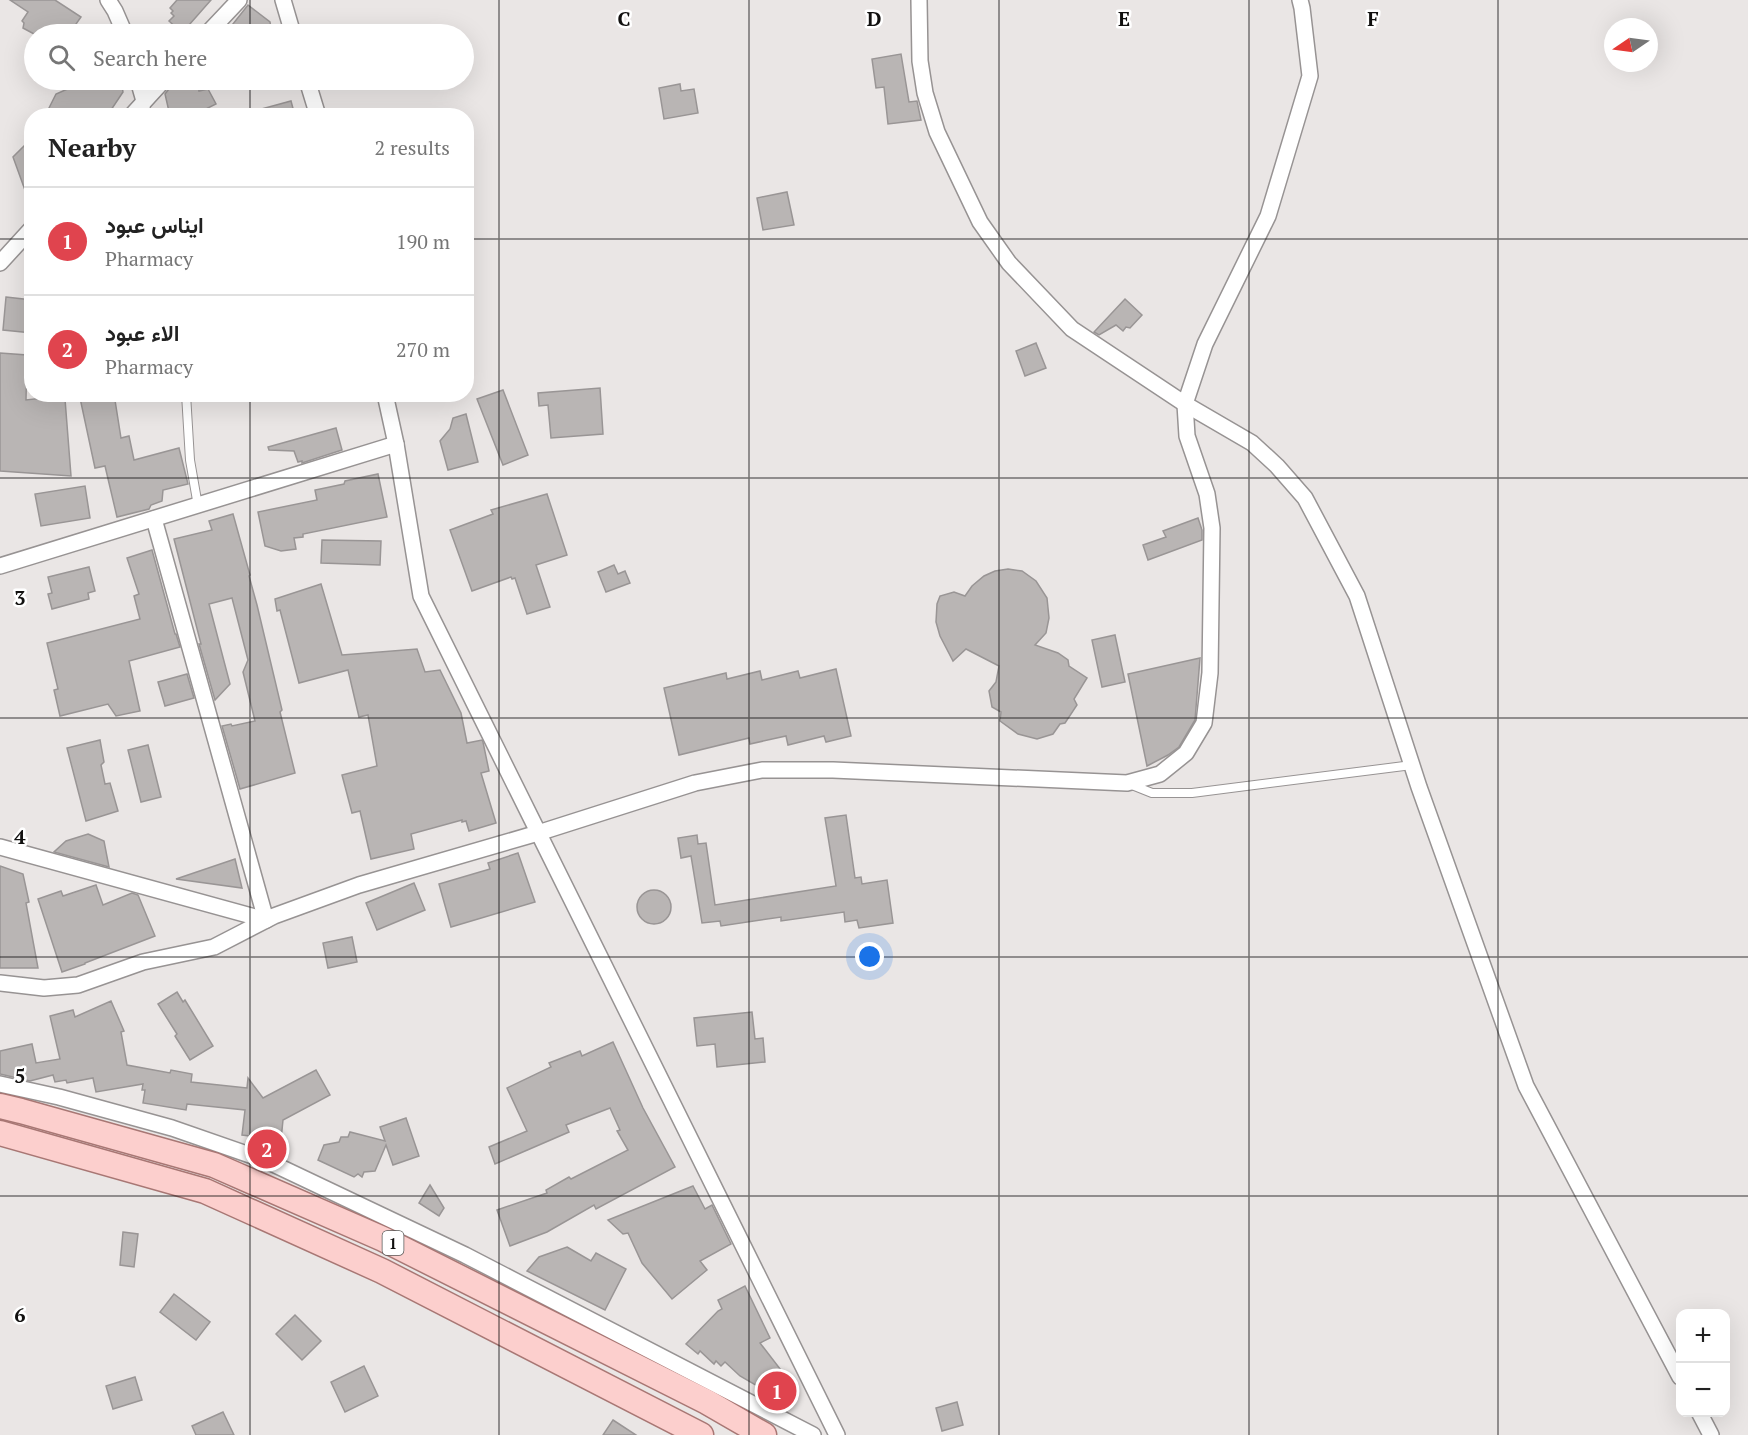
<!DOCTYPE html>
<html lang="en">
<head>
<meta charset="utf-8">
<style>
	body { margin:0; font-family:"PT Serif",Vazirmatn,serif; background:#f6f6f6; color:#222 }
	.controls { position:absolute; right:18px; bottom:18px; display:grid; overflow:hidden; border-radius:12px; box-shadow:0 6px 24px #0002 }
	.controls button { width:54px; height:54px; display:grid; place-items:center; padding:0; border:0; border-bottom:2px solid #e0e0e0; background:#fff; color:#222; font:30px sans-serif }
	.compass { position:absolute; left:1604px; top:18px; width:54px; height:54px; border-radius:50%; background:#fff; box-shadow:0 6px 24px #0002; rotate:257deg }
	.you { position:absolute; left:870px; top:957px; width:21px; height:21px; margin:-15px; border:4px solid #fff; border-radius:50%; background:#1a73e8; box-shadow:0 0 0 9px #1a73e833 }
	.badge { display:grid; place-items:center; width:39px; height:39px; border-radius:50%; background:#0f766e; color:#fff; font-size:20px; font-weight:700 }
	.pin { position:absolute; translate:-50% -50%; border:3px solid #fff; box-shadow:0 2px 6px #0006 }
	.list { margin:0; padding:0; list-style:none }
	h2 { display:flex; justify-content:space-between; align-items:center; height:78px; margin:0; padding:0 24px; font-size:26px }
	h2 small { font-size:20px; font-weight:400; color:#767676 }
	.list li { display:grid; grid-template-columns:39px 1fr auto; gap:18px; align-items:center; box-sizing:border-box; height:108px; padding:0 24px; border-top:2px solid #e0e0e0 }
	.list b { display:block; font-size:22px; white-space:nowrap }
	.list p { margin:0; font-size:20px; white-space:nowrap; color:#767676 }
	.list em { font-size:20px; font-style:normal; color:#767676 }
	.icon { flex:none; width:33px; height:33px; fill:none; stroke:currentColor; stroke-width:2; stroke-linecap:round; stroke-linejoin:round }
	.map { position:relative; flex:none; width:1748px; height:1435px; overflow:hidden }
	.search { position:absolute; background:#fff; box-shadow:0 6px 24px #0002; left:24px; top:24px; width:450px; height:66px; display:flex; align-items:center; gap:15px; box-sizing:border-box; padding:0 21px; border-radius:33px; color:#767676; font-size:22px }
	.panel { position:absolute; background:#fff; box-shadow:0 6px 24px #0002; left:24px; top:108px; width:450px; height:294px; border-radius:24px }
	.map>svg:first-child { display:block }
	.building { fill:#b9b5b4; stroke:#999595; stroke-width:1.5 }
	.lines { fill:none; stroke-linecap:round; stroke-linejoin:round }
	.service-casing { stroke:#979393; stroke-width:10 }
	.minor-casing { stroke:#979393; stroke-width:18 }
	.primary-casing { stroke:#a87774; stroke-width:27 }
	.service { stroke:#fff; stroke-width:8 }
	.minor { stroke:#fff; stroke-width:15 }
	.primary { stroke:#fccfcd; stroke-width:24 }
	.grid { fill:none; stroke:#11100f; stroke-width:1.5; stroke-opacity:0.55 }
	.labels { text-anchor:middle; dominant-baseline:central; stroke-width:5; stroke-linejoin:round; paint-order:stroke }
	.shield { fill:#fff; stroke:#585857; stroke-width:1.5 }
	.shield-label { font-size:15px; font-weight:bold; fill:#11100f }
	.grid-label { font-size:20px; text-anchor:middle; font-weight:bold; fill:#11100f; stroke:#fff; stroke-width:5; stroke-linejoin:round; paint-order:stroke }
</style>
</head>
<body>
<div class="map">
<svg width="1748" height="1435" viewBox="0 0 1748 1435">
	<rect width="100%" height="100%" fill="#eae6e5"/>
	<!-- building -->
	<g class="building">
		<path d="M10 0H55L81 17 69 34H34L23 28 24 23 22 21 28 12Z"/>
		<path d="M177 0H211L182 33 169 21 174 16 171 13 173 11 170 8Z"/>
		<path d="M248 5 270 22 272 34H225Z"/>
		<path d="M901 54 909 102 917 101 921 120 888 124 884 87 876 88 872 59Z"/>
		<path d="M69 80H121L123 92 107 116H45L56 94 72 87Z"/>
		<path d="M197 83 199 91 208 89 216 104 192 116H170L165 94 169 89Z"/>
		<path d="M680 84 681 91 694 89 698 113 664 119 659 88Z"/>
		<path d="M291 101 295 116H251L250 112Z"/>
		<path d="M32 138V203L30 204 13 157Z"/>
		<path d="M787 192 794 225 763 230 757 198Z"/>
		<path d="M6 297 32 300V333L3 330Z"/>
		<path d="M1125 299 1142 315 1130 328 1126 327 1123 331 1116 325 1099 335 1094 332Z"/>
		<path d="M1036 343 1046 368 1025 376 1016 351Z"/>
		<path d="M0 353 27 355 26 400 52 397V400L65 399 71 476 0 471Z"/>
		<path d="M600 388 603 434 551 438 548 405 539 406 538 393Z"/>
		<path d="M503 390 528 455 503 465 477 399Z"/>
		<path d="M81 394H114L121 438 129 436 134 460 179 448 188 484 163 490 162 501 151 505 149 509 117 517 105 466 95 468 80 398 82 397Z"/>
		<path d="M466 414 478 462 448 470 440 441 450 429 453 418Z"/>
		<path d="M336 428 342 450 302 463V461L298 462 294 451 269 450 268 447Z"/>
		<path d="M378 474 387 517 303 534V537L294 538 296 549 281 551 265 546 258 512 317 500 315 490 344 484 345 481Z"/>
		<path d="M85 486 90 518 41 526 35 494Z"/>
		<path d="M547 494 567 555 536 565 550 607 527 614 515 578 512 579 511 577 472 591 450 530 493 514 491 510Z"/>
		<path d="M233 514 250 575 249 576 257 605 282 710 280 712 295 773 240 789 222 726 231 724 232 726 255 721 243 672 248 660 232 598 209 604 230 684 215 700 199 644H201L174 539 212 530 209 521Z"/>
		<path d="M1198 518 1202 530V540L1148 560 1143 545 1166 537 1163 531Z"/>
		<path d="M322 540 381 541 380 565 321 563Z"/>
		<path d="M152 550 175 634H176L180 647 129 661 140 711 116 716 108 704 60 716 54 690 58 689 47 643 140 619 134 596 139 594 127 558Z"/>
		<path d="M614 565 618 574 625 571 630 583 606 592 598 572Z"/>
		<path d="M89 567 95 591 88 593 89 599 52 609 48 594 52 593 48 577Z"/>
		<path d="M1008 569 1022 571 1036 581 1047 598 1049 618 1046 633 1035 645 1058 653 1068 660 1069 666 1087 678 1074 699 1077 705 1065 723 1060 724 1053 734 1037 739 1018 734 1000 721 1001 712 992 707 989 691 996 682 999 666 966 649 953 661 940 636 936 622 937 604 940 596 954 592 965 596 972 586 984 576 995 571Z"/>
		<path d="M321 584 342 655 417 649 425 672 440 670 461 713 467 743 482 740 483 742 489 771 481 773 496 823 469 831 466 821 462 822V820L411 834 414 849 371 859 360 811 352 813 342 775 377 766 368 715 359 717 348 670 299 683 280 610 277 611 275 599Z"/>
		<path d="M1115 635 1125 682 1102 687 1092 640Z"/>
		<path d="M1200 658 1195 720 1179 747 1168 755 1147 766 1128 674Z"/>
		<path d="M836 669 851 736 826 742 824 736 788 745 786 736 750 744 749 738 679 755 664 688 726 673 727 679 760 671 762 680 798 671 800 678Z"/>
		<path d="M187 674 194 698 165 706 158 682Z"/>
		<path d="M100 740 104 762 101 765 105 784 110 783 118 811 86 821 67 748Z"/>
		<path d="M148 745 161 797 141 802 128 750Z"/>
		<path d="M846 815 855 878 861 877 862 884 887 880 893 923 859 928 857 920 845 922 844 912 781 921V917L721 926 720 921 702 923 691 856 681 858 678 838 697 835 698 844 706 843 715 905 836 886 825 818Z"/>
		<path d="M88 834 104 841 109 867 54 852 66 841Z"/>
		<path d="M518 853 535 902 451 927 439 884 490 869 488 863Z"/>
		<path d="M235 859 242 888 176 879Z"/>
		<path d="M0 866 23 874 29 902 26 903 38 968H0Z"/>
		<path d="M414 883 425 910 377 930 366 903Z"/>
		<path d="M96 885 103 905 132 893 138 895 155 936 85 963V964L62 972 38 899 61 891 63 896Z"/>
		<circle cx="654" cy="907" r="17"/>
		<path d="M352 937 357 962 328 968 323 943Z"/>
		<path d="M177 992 183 1002 185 1000 213 1046 190 1060 175 1036 177 1034 158 1004Z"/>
		<path d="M111 1001 124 1031 121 1032 127 1065 170 1073 171 1070 192 1074 191 1082 247 1088 248 1078 263 1098 316 1070 330 1095 283 1120 281 1140 242 1135 245 1110 187 1104 186 1110 143 1103 145 1090H142L143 1084 96 1092 93 1078 67 1083 66 1080 55 1082 53 1075 30 1081 0 1074V1051L32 1044 36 1063 60 1059 50 1016 73 1010 75 1017Z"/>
		<path d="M752 1012 755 1039 763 1038 765 1062 717 1067 715 1044 697 1046 694 1018Z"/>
		<path d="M613 1042 643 1108 675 1167 596 1209 594 1205 547 1232 510 1246 497 1210 547 1193 546 1190 569 1177 571 1179 628 1150 617 1131 620 1130 610 1108 566 1125 569 1132 495 1164 489 1147 527 1131 507 1088 551 1067 549 1063 580 1051 582 1056Z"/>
		<path d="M406 1118 419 1156 393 1165 386 1145 375 1171 364 1172 362 1177 358 1174 354 1177 318 1160 324 1145 339 1142 341 1137H348L350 1132 385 1141 380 1127Z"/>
		<path d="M430 1185 444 1208 439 1216 419 1203Z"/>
		<path d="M693 1186 705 1209 712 1205 731 1244 700 1261 707 1270 672 1299 642 1263 628 1233 623 1234 608 1220Z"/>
		<path d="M123 1232 138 1234 134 1267 120 1265Z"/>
		<path d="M567 1247 591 1261 596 1253 626 1269 605 1310 527 1271 539 1257Z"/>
		<path d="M745 1286 770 1338 760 1343 794 1387 785 1402 740 1376 725 1362 721 1366 716 1361 714 1364 700 1351 698 1354 686 1344 718 1311 722 1309 718 1300Z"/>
		<path d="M174 1294 210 1322 196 1340 160 1312Z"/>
		<path d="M295 1315 321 1341 302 1360 276 1334Z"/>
		<path d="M364 1366 378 1396 345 1412 331 1382Z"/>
		<path d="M135 1377 142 1400 113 1409 106 1386Z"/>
		<path d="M957 1402 963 1425 942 1431 936 1408Z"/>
		<path d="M223 1412 234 1435H196L192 1426Z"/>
		<path d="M613 1420 636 1435H603Z"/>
	</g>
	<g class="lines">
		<!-- service casing -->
		<g class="service-casing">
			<g id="service">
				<path d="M144 103 148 116"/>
				<path d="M186 394 190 460 198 506"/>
				<path d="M1132 785 1152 793H1192L1412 765"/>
			</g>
		</g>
		<!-- minor casing -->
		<g class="minor-casing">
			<g id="minor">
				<path d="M108 0 115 11 125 34"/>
				<path d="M283 0 293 34"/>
				<path d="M919 0 920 61 925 93 937 132 980 222 1009 263 1072 329 1185 404 1252 443 1277 466 1305 498 1357 596 1419 787 1526 1086 1680 1377"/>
				<path d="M207 34 239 0"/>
				<path d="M138 80 144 101"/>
				<path d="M307 80 318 116"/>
				<path d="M131 116 164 80"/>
				<path d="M0 263 32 228"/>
				<path d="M385 394 396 444 421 596 837 1435"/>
				<path d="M154 519 266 920"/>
				<path d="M0 566 396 444"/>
				<path d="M0 847 266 920"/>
				<path d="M0 983 44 988 78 985 143 962 214 947 274 916 359 885 538 833 695 783 762 770H833L1127 783 1160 774 1186 753 1204 723 1210 673 1212 528 1207 494 1187 436 1185 404 1205 344 1268 216 1310 76 1302 8 1300 0"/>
				<path d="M0 1084 59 1097 172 1128 267 1161 465 1255 813 1435"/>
				<path d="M1699 1412 1711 1435"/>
			</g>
		</g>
		<!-- primary casing -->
		<g class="primary-casing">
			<g id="primary">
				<path d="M0 1106 21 1111 214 1165 383 1239 707 1402 764 1435"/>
				<path d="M0 1133 205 1191 382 1271 701 1435"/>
			</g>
		</g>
		<!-- service -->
		<use href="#service" class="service"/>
		<!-- minor -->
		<use href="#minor" class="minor"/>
		<!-- primary -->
		<use href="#primary" class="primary"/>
	</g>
	<!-- grid -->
	<path class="grid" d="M250 0V34M499 0V1435M749 0V1435M999 0V1435M1249 0V1435M1498 0V1435M250 80V116M0 239H32M466 239H1748M250 394V1435M0 478H1748M0 718H1748M0 957H1748M0 1196H1748"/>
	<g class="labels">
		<!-- shield labels -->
		<rect class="shield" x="382.5" y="1231" width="21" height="24" rx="4.5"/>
		<g class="shield-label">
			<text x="393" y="1243">1</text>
		</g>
	</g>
	<g class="grid-label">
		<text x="624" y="26">C</text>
		<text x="874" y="26">D</text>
		<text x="1124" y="26">E</text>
		<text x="1373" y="26">F</text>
		<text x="20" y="605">3</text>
		<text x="20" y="844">4</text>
		<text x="20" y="1083">5</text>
		<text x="20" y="1322">6</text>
	</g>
</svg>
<div class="controls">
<button>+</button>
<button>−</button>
</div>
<svg class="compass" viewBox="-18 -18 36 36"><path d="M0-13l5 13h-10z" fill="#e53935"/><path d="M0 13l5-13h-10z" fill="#767676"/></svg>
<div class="you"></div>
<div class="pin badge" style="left:777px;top:1391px;background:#e0444e">1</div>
<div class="pin badge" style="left:267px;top:1149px;background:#e0444e">2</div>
<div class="search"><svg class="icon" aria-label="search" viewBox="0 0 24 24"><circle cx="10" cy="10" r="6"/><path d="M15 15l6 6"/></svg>Search here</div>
<section class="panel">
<h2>Nearby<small>2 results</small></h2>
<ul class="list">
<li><span class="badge" style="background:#e0444e">1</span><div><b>ايناس عبود</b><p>Pharmacy</p></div><em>190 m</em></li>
<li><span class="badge" style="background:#e0444e">2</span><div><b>الاء عبود</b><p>Pharmacy</p></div><em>270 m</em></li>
</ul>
</section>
</div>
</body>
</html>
